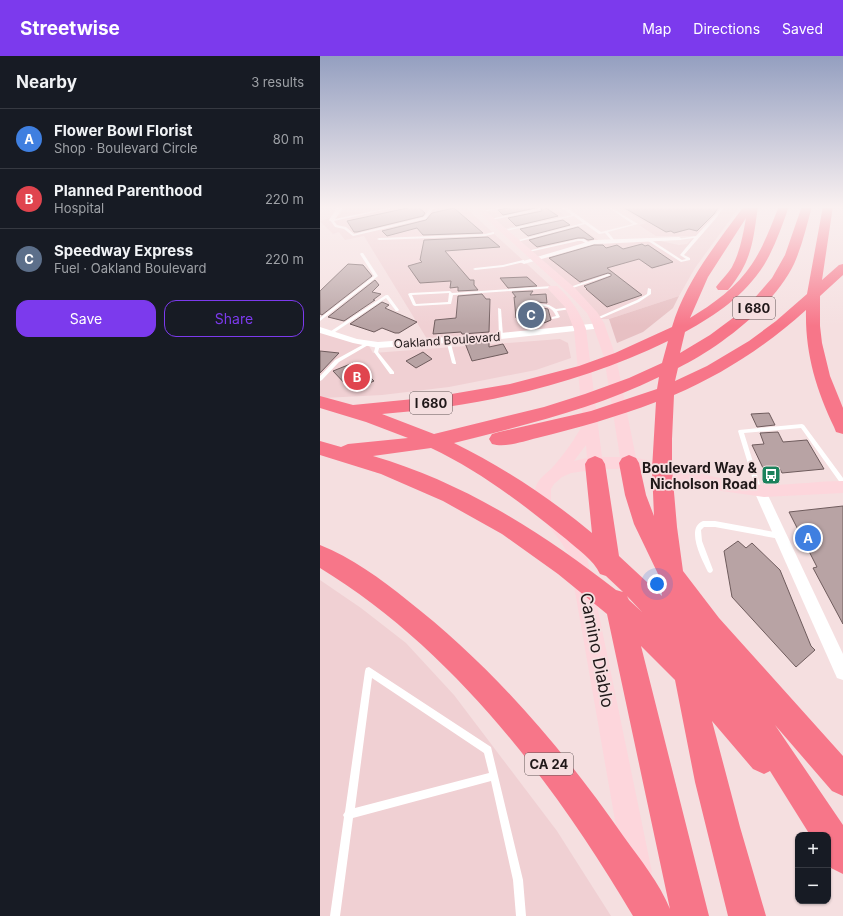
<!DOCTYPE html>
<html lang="en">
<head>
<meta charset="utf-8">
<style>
	body { margin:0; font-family:Inter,sans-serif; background:#242831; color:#f1f3f6 }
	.controls { position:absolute; right:12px; bottom:12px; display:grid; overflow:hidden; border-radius:8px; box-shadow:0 1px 3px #0004 }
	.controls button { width:36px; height:36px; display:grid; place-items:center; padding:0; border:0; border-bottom:1px solid #363941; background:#171b24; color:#f1f3f6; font:20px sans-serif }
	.you { position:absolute; left:337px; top:528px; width:14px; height:14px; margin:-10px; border:3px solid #fff; border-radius:50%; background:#1a73e8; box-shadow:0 0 0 6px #1a73e833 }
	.badge { display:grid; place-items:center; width:26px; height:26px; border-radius:50%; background:#7c3aed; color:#fff; font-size:13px; font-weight:700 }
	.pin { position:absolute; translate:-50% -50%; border:2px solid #fff; box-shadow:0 1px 4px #0006 }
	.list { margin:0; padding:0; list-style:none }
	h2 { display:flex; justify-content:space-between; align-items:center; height:52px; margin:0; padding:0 16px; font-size:17px }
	h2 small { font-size:13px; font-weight:400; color:#9ea1a6 }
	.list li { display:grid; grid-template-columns:26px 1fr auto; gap:12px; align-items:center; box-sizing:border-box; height:60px; padding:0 16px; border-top:1px solid #363941 }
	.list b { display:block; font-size:15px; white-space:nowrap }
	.list p { margin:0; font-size:13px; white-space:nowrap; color:#9ea1a6 }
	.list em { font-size:13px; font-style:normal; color:#9ea1a6 }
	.actions { display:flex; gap:8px; padding:12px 16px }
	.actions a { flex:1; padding:9px 0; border:1px solid #7c3aed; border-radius:12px; text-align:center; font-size:14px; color:#7c3aed }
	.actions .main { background:#7c3aed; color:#fff }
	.map { position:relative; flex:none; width:523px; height:860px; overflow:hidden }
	header { display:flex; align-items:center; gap:24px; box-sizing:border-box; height:56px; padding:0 20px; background:#7c3aed; color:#fff }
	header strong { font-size:19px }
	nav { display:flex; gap:22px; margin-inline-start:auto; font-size:14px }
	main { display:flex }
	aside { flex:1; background:#171b24 }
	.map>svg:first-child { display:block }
	.built { fill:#f0d0d3 }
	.green { fill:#e7c0c3 }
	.building { fill:#b8a3a4; stroke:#6f5c5d }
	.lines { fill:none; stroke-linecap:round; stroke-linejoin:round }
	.lane { fill:#fff; fill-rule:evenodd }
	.street { fill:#fff; fill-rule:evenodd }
	.secondary { fill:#fdd6dc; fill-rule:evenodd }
	.highway { fill:#f77689; fill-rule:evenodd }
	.labels { text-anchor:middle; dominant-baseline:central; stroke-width:3.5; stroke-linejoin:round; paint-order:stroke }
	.far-street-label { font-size:12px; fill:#201819; stroke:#f5dfe0 }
	.shield { fill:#f5dfe0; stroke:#605455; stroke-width:1 }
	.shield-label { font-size:13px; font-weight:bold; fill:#201819 }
	.poi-label { font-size:14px; font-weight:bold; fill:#201819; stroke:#f5dfe0; text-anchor:end }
	.near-street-label { font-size:17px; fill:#201819; stroke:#f5dfe0 }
</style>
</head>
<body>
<header>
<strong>Streetwise</strong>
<nav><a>Map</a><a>Directions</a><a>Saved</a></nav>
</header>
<main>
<aside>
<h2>Nearby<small>3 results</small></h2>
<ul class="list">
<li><span class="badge" style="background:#3f7fe0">A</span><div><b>Flower Bowl Florist</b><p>Shop · Boulevard Circle</p></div><em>80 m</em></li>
<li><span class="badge" style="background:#e0444e">B</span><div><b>Planned Parenthood</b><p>Hospital</p></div><em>220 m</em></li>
<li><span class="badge" style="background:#5c6f8a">C</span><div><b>Speedway Express</b><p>Fuel · Oakland Boulevard</p></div><em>220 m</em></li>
</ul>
<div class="actions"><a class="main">Save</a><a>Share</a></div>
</aside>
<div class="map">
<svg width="523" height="860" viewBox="0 0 523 860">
	<rect width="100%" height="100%" fill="#f5dfe0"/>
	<!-- built -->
	<g class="built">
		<path d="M25 150H144L246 244 260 273 107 283 44 180 25 184 19 176 13 178 0 165 20 159Z"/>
		<path d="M156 150H234L232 151 244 159 183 173Z"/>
		<path d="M297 150H420L375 212 359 240 289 263H276L197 185 257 169 284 188 340 185 359 189 367 188 375 180H336L319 169 326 167Z"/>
		<path d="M0 274 48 288 53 297 240 283 248 287 251 302 216 314 129 331 62 339 3 342 0 341Z"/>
		<path d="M0 524 41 552 86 587 134 639 237 775 291 860H0Z"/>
	</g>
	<!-- green -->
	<path class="green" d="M359 240 353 252 323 276 297 287 289 263Z"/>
	<!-- building -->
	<g class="building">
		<path d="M97 150 105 157 103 160 37 176H34L27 165Z"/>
		<path d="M197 150H223L238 160 196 170 188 162 222 155 220 151 183 159 178 154Z"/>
		<path d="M301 150H399L394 158 377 175 369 173 354 177 351 175 346 176Z"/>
		<path d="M134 152 163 177 103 179 97 172 67 180 62 175 106 164 112 157Z"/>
		<path d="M243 164 250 169 208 180 200 173Z"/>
		<path d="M258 171 274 183 268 184 264 182H258L217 191 209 184Z"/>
		<path d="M168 181 180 191 125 195 150 224H154V229L158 234 138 235V231L130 232 131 225 100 227 88 210 102 206 100 204 104 184Z"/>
		<path d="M322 188 325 190 328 189 353 206 332 212 319 203 287 212 322 239 287 251 266 233H267L264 230 291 220V218L288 217 260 226 229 202 274 189H283L286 192 297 189 303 193Z"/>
		<path d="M28 208 43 209 52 220 2 259 0 258V235Z"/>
		<path d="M207 221 217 230 188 232 180 222Z"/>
		<path d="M55 224 59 229 52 236 61 238 53 244H55L24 265 8 261Z"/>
		<path d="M213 235 210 239 226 238 227 247 216 246 210 248 209 261 196 262 194 241H196L192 236Z"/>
		<path d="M162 238 166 243H170L169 276 142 278 141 276 113 278 115 264 136 262 138 240Z"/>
		<path d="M62 246 69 249 65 252 97 266 79 277H75L62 272 54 276 30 268Z"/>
		<path d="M216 251 228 253 231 264 224 267 216 261Z"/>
		<path d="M169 285V291L183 288 188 297 152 305 145 287Z"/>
		<path d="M0 295 19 297 0 317Z"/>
		<path d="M103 296 112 303 96 312 86 305Z"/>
		<path d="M33 307 34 308 36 307 54 325 38 332 34 328 28 331 13 315Z"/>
		<path d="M449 357 455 369 437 371 431 358Z"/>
		<path d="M458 376 463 386 487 384 504 413 462 417 460 413 447 414 443 412 432 389 444 388 440 377Z"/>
		<path d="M523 450V568L493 512 497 511 469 456Z"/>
		<path d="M418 485 426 492 432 487 460 514 491 590 495 594 476 611 412 541 404 495Z"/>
	</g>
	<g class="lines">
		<!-- lane -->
		<g class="lane">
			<path d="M78 150H82L14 165 17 169 26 171 34 178 104 161 111 151 120 150H124L113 153 106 163 33 180 24 173 15 171 10 164Z"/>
			<path d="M187 150H191L163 156 162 155Z"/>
			<path d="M242 150H250V151H246L281 176 313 168 286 150H288L318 168 288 176 295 185 293 186 285 177 279 178 265 168 197 186 195 185 263 167 254 160 186 175 184 174 252 159 242 152Z"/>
			<path d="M402 150H404L397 161 364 199 370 202V204L361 206 325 183 328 182 362 204 366 203 360 199 374 182 359 184 357 183 376 180 395 159Z"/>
			<path d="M220 152 221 154 172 164 170 163Z"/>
			<path d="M173 176H174V178L165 180 59 184 57 183 59 182 165 178Z"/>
			<path d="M258 183H264L271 188 269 189 262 185H258L209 196 207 195Z"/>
			<path d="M41 197H43L58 220 0 265V262L54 220 40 198Z"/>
			<path d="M203 204H204V206L183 211 155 214 153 213 155 212 183 209Z"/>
			<path d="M288 218 291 219 250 233 247 232Z"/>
			<path d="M232 230 234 231 233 232 133 239 131 248 95 250 93 249 88 238 90 237 130 235 132 237ZM129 237 128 246 96 248 92 239Z"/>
			<path d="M328 232 331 233V238L319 246 277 264 274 263 317 244 327 238Z"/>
			<path d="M66 239H68L79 254 78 255H76L66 242 12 278 8 277Z"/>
			<path d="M216 247 229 249 236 253 251 251 253 252 251 253 237 255 240 261 238 262 232 263V261L236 260C232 250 224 249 214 250L215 277 213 278 211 277 210 249Z"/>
			<path d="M178 252 181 253 183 280 181 281 179 280Z"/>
			<path d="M126 283H130V284L136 307V308H134L132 307 126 284Z"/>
			<path d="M46 287H50V288L19 306 2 324 0 325V320L15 304Z"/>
			<path d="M56 288H58L60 289 58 296 74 316V318H70L54 296Z"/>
			<path d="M482 368 484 369 523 422V428H521L481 372 424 377 442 435 441 437H437L418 375 419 374Z"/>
			<path d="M383 465H395L460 477 462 478 463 480 462 482 460 483 395 471H384L381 474 382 485 393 514 392 516 390 517 388 516C382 504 365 472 383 465Z"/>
			<path d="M49 611 171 691 203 824 206 860H196L193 824 171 725 33 762 20 860H10L24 761 23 759 25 756 45 615 46 612ZM52 622 164 697 169 717 35 752Z"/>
		</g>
		<!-- street -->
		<g class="street">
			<path d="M18 150H24L14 165H10L9 164Z"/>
			<path d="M359 181 361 182V184L274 188 204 208 200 206 274 184Z"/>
			<path d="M280 267 284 270 283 272 181 283 58 292 33 287 0 277V271L37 283 58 286 181 277Z"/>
			<path d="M440 430 444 432 446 435 523 598V624L517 622 434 435 436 432Z"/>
		</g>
		<!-- secondary -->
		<path class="secondary" d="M152 150H160L255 232 277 256 284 267 296 301 316 402C355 408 392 423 432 428 462 431 493 425 523 425V437L444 441 402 435 341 419 311 413H279L251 417 242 421 234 428 231 433V446L255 478 267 501 332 816 328 826 318 830 308 826 304 816 249 501C243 484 229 473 220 458 216 451 213 443 215 434 217 424 224 419 231 413 243 400 255 383 263 368L254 273 245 251 229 234 228 232 229 230H237C250 242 260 255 266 273L282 401H300L284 301 272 267 267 257 247 236ZM266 389 267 402 254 405Z"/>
		<!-- highway -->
		<path class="highway" d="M424 150H438C433 186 432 205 408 234H398L396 231C401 224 408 218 412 211 420 196 423 179 426 162L388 221 370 262C393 248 417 231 432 208 444 190 451 170 459 150H469C462 170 455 191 444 209 425 239 396 259 365 276L360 297 390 279 425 253 452 222 465 199 482 150H492C487 169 482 190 474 208 454 250 399 292 358 312L355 325 387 310 429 285 456 265 487 238 503 150H513L502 224 519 209 523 208V219L500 240V270L502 287 510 320 523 352V378L516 376 514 371C496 333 485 297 486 254 446 290 403 318 354 339L352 383V413L357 471 363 515 399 562 523 700V740L512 735 455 669 523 769V818L511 812 508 808V779H490L450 715 444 718 433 713 392 665 420 771 446 860H408L375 726 355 624 321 590 389 860H313C235 728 133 593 0 512V489C31 501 61 523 87 544 172 610 243 693 304 781 320 803 340 828 350 853L287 558 238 518 182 478 123 445 61 418 0 399V385L21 391 28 388 88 382 46 366 0 352V340L33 349 114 341 190 328 259 310 295 297 352 271C365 226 397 187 424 150ZM348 285 342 307 309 322 265 338 224 351 114 378 62 358C160 351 259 328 348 285ZM339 321 337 333 271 355 179 376 172 378 169 383 172 388C186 392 204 385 217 382 257 372 297 361 336 346L332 413 334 460 326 439 319 407 316 402 309 399 302 402 299 407 305 439 314 468 339 520 342 540 299 500 285 408 282 403 275 400 268 403 265 408 272 477C230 442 183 411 134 387 204 369 274 353 339 321ZM111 392C160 415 204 449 246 483 257 493 274 504 280 518L286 520 303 536 296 534C223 477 143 426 53 400ZM307 540 322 556 309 544Z"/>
	</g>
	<!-- sky -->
	<linearGradient id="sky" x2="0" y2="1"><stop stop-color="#949fc0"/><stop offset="0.56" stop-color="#faf1f1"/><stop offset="1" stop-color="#faf1f1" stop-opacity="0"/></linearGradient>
	<rect width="523" height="270" fill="url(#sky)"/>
	<!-- icons -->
	<defs>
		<g id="bus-square" transform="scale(1)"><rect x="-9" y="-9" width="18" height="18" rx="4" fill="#1c825c" stroke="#f5dfe0"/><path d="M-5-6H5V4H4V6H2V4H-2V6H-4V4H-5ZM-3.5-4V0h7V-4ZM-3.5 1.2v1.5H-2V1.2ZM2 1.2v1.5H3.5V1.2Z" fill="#fff"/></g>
	</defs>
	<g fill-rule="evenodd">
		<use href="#bus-square" x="451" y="419"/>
	</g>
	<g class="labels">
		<!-- far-street labels -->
		<g class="far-street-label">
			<text transform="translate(127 284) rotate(-4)">Oakland Boulevard</text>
		</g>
		<!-- shield labels -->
		<g class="shield">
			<rect x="413" y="241" width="42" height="22" rx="3"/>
			<rect x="90" y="336" width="42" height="22" rx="3"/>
			<rect x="205" y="697" width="48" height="22" rx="3"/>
		</g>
		<g class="shield-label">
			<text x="434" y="252">I 680</text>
			<text x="111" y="347">I 680</text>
			<text x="229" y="708">CA 24</text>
		</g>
		<!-- poi labels -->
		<g class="poi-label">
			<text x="437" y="411">Boulevard Way &amp;<tspan x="437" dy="16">Nicholson Road</tspan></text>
		</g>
		<!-- near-street labels -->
		<g class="near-street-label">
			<text transform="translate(277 594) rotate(79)">Camino Diablo</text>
		</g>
	</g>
</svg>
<div class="controls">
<button>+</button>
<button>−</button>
</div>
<div class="you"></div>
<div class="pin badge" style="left:488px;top:482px;background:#3f7fe0">A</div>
<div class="pin badge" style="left:37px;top:321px;background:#e0444e">B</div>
<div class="pin badge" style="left:211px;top:259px;background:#5c6f8a">C</div>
</div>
</main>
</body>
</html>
